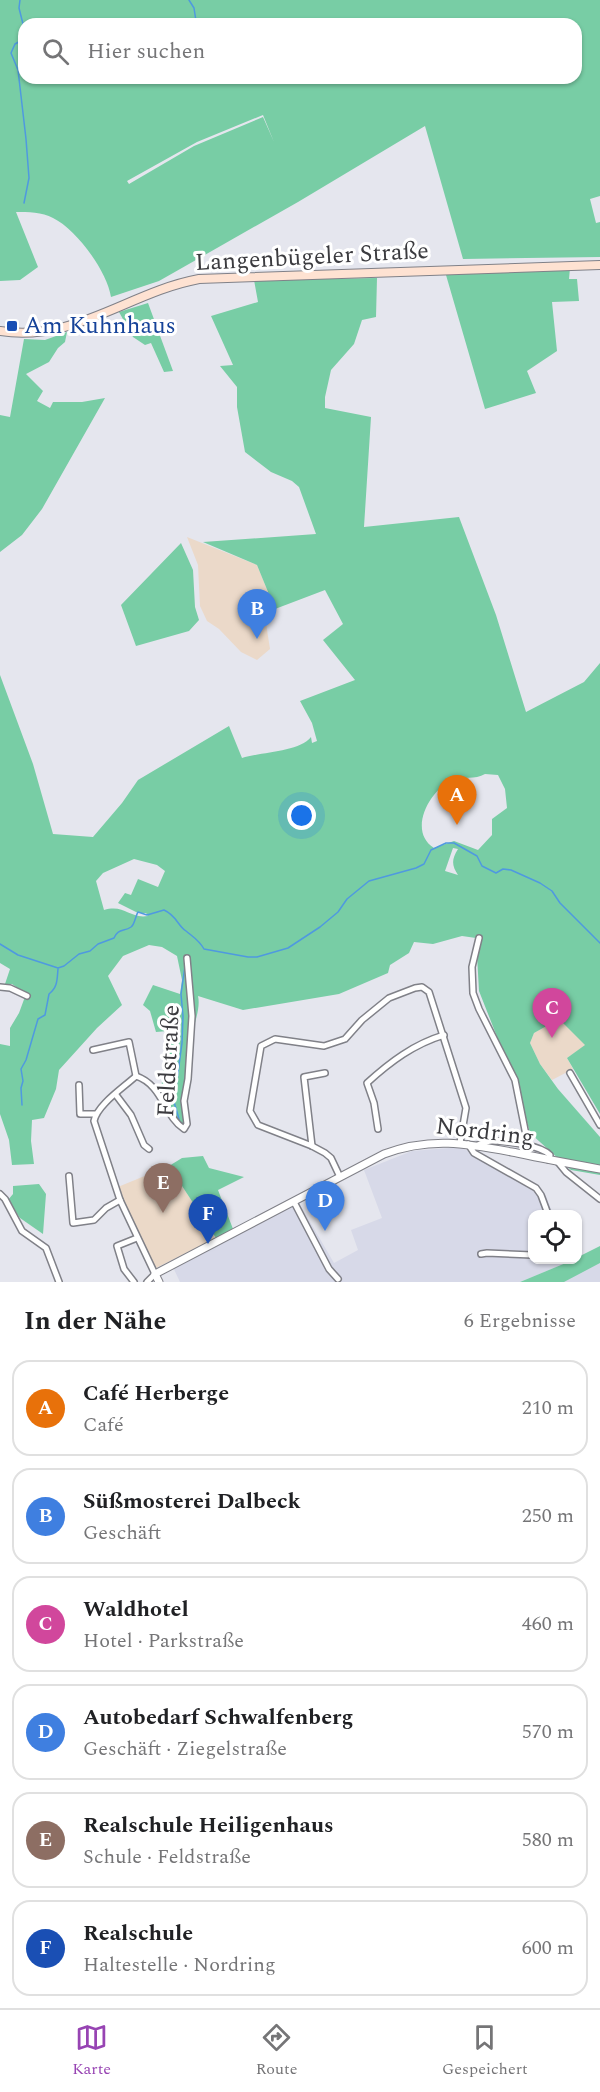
<!DOCTYPE html>
<html lang="de">
<head>
<meta charset="utf-8">
<style>
	body { margin:0; font-family:Spectral,serif; background:#f6f6f6; color:#202124 }
	.controls { position:absolute; right:18px; bottom:18px; display:grid; overflow:hidden; border-radius:12px; box-shadow:0 2px 4px #0004 }
	.controls button { width:54px; height:54px; display:grid; place-items:center; padding:0; border:0; border-bottom:2px solid #e0e0e0; background:#fff; color:#202124; font:30px sans-serif }
	.you { position:absolute; left:302px; top:816px; width:21px; height:21px; margin:-15px; border:4px solid #fff; border-radius:50%; background:#1a73e8; box-shadow:0 0 0 9px #1a73e833 }
	.badge { display:grid; place-items:center; width:39px; height:39px; border-radius:50%; background:#9744b3; color:#fff; font-size:20px; font-weight:700 }
	.pin { position:absolute; translate:-50% -50px; filter:drop-shadow(0 2px 3px #0008) }
	.pin::after { content:''; position:absolute; top:32px; width:21px; height:18px; background:inherit; clip-path:polygon(0 0,100% 0,50% 100%) }
	.list { margin:0; padding:0; list-style:none }
	h2 { display:flex; justify-content:space-between; align-items:center; height:78px; margin:0; padding:0 24px; font-size:26px }
	h2 small { font-size:20px; font-weight:400; color:#757577 }
	.list li { display:grid; grid-template-columns:39px 1fr auto; gap:18px; align-items:center; box-sizing:border-box; height:96px; margin:0 12px 12px; padding:0 12px; border:2px solid #e0e0e0; border-radius:18px }
	.list b { display:block; font-size:22px; white-space:nowrap }
	.list p { margin:0; font-size:20px; white-space:nowrap; color:#757577 }
	.list em { font-size:20px; font-style:normal; color:#757577 }
	.icon { flex:none; width:33px; height:33px; fill:none; stroke:currentColor; stroke-width:2; stroke-linecap:round; stroke-linejoin:round }
	.map { position:relative; flex:none; width:600px; height:1282px; overflow:hidden }
	.search { position:absolute; background:#fff; box-shadow:0 2px 4px #0004; left:18px; right:18px; top:18px; height:66px; display:flex; align-items:center; gap:15px; box-sizing:border-box; padding:0 21px; border-radius:18px; color:#757577; font-size:22px }
	.sheet { height:726px; background:#fff }
	nav { display:flex; justify-content:space-around; align-items:center; box-sizing:border-box; height:84px; border-top:2px solid #e0e0e0; background:#fff; font-size:16px; color:#757577 }
	nav a { display:grid; justify-items:center; gap:3px }
	nav .on { color:#9744b3 }
	.map>svg:first-child { display:block }
	.commercial { fill:#ebd9c9 }
	.built { fill:#d7d9e8 }
	.education { fill:#ebd9c8 }
	.green { fill:#78cda5; fill-rule:evenodd }
	.lines { fill:none; stroke-linecap:round; stroke-linejoin:round }
	.stream { stroke:#4f99e0; stroke-width:1.5 }
	.minor-casing { stroke:#808188; stroke-width:8 }
	.tertiary-casing { stroke:#808188; stroke-width:9 }
	.secondary-casing { stroke:#808188; stroke-width:10 }
	.minor { stroke:#fff; stroke-width:5 }
	.tertiary { stroke:#fff; stroke-width:7 }
	.secondary { stroke:#fee2d2; stroke-width:8 }
	.transit-dot { fill:#1a4fb4; stroke:#fff; stroke-width:2 }
	.labels { text-anchor:middle; dominant-baseline:central; stroke-width:6; stroke-linejoin:round; paint-order:stroke }
	.street-label { font-size:24px; fill:#3b3b3f; stroke:#fff }
	.transit-label { font-size:24px; fill:#164399; stroke:#fff; text-anchor:start }
</style>
</head>
<body>
<div class="map">
<svg width="600" height="1282" viewBox="0 0 600 1282">
	<rect width="100%" height="100%" fill="#e5e6ee"/>
	<!-- commercial -->
	<g class="commercial">
		<path d="M187 537 257 565 275 609 265 617 270 649 257 660 241 652 219 629 207 621 200 606 198 565Z"/>
		<path d="M559 1018 586 1045 567 1058 573 1069 552 1080 540 1064 530 1043 534 1033Z"/>
	</g>
	<!-- built -->
	<g class="built">
		<path d="M461 1147 546 1196 553 1214H532V1260L571 1261 520 1282H180L170 1261 295 1196 334 1263 358 1250 351 1230 382 1218 364 1170 412 1151Z"/>
		<path d="M600 1263V1282H564L577 1274Z"/>
	</g>
	<!-- education -->
	<path class="education" d="M169 1166 216 1238 156 1268 113 1189Z"/>
	<!-- green -->
	<g class="green">
		<path d="M0 0H600V196L590 199 596 223 600 222V257L463 259 425 126 298 202 159 281 111 297C107 271 76 229 53 218 42 212 28 212 16 212L38 267 20 280 0 281ZM24 24H576V78H24ZM263 115 274 142 263 117 194 146 129 184 127 181 197 142Z"/>
		<path d="M570 268 569 279H577L579 301 552 302 557 351 527 371 536 393 485 409 446 275Z"/>
		<path d="M377 278 376 317 362 320 354 344 331 370 325 397V408L371 417 364 527 459 517 496 615 526 712 584 682 600 663V1114L567 1058 585 1045 559 1019 534 1033 530 1043 540 1064 558 1089 600 1137V1175L571 1170 530 1133 518 1090 479 991 476 938 462 936 433 944 414 942 409 953 390 965 388 973 339 994 243 1010 198 996C201 1009 193 1027 190 1041 186 1069 183 1097 186 1125L180 1124 161 1090 168 1031 156 1032 150 1011 143 1005 153 985 180 994 182 980 177 956 162 947 149 945 123 956 108 976 122 1005 97 1028 59 1070 56 1089 44 1118 32 1120 31 1141 34 1164 12 1165 9 1140 0 1114V1044L10 1046V1028L19 1013 26 994 12 984H5L10 969 0 963V675L33 764 53 834 93 837 122 803 138 780 229 726 242 758C261 752 299 752 311 737L312 743 317 741 312 723 300 701 355 680 323 640 343 624 325 590 275 609 257 565 203 542 316 534 299 487 292 481 271 472 245 452 237 407V387L220 366 233 365 211 316 258 302 254 280ZM485 774 498 775 505 789 507 808 492 819V835L478 850 454 841 434 848C407 831 430 789 453 780 463 776 475 780 485 774ZM453 848 458 849C451 860 452 866 458 875L445 871ZM134 859 157 865 165 871 158 887 138 879 131 895 125 893 118 903 138 913H146L148 916C129 919 125 904 104 910L96 881 103 873Z"/>
		<path d="M148 303 173 371 164 372 151 343 145 345 133 337 119 312Z"/>
		<path d="M67 332 65 342 58 348 49 362 26 374 43 391 37 401 50 408 53 402H82L105 398 42 509 22 535 0 552V415L10 417 24 339 45 340Z"/>
		<path d="M181 543 193 570 195 607 199 620 189 631 136 646 121 605Z"/>
		<path d="M203 1156 209 1168 244 1177 218 1190 233 1229 216 1238 169 1166 182 1158Z"/>
		<path d="M39 1184 46 1194 43 1234 20 1218 8 1200 13 1194V1186Z"/>
		<path d="M600 1246V1263L564 1282H520L573 1260H578V1257Z"/>
	</g>
	<g class="lines">
		<!-- stream -->
		<g class="stream">
			<path d="M20 0 19 8 24 28"/>
			<path d="M189 0 194 8 196 21 199 24"/>
			<path d="M24 39 15 44 11 53 18 70 26 139 29 178 24 203"/>
			<path d="M0 944 18 955 58 968 64 966 79 954 90 951 98 944 114 938C118 928 124 932 131 927 135 924 135 917 138 912L147 915 164 910C177 916 177 925 186 931 193 937 199 940 204 949L248 957H257L288 948 320 927 338 912 347 899 369 881 416 868 424 864 431 850 446 843H454L477 856 482 866 496 873 503 869 511 870 540 883 552 891 560 903 600 943"/>
			<path d="M22 1105 21 1088 23 1081 21 1069 26 1060 38 1019 45 1015 49 994C58 987 57 979 58 969"/>
			<path d="M179 1119 174 1102 182 1043 183 1016 181 994 185 966"/>
		</g>
		<!-- minor casing -->
		<g class="minor-casing">
			<g id="minor">
				<path d="M479 938 472 967 473 993 479 1009 515 1080 528 1145"/>
				<path d="M0 987 10 988 27 996"/>
				<path d="M93 1050 129 1042 136 1076"/>
				<path d="M570 1073 600 1125"/>
				<path d="M79 1085 80 1114H95"/>
				<path d="M116 1095 131 1115 144 1145 149 1149"/>
				<path d="M378 1129 374 1103 367 1083C390 1062 414 1044 444 1035"/>
				<path d="M468 1144 474 1153 536 1188 541 1195 548 1214"/>
				<path d="M478 1145C483 1143 487 1141 492 1141 507 1141 540 1145 550 1155L549 1160"/>
				<path d="M312 1146 304 1077 325 1073"/>
				<path d="M557 1161 566 1172 600 1199"/>
				<path d="M69 1176 73 1223 94 1220 106 1208 120 1200"/>
				<path d="M340 1177 331 1158 325 1153 312 1146 258 1125 250 1111 261 1046 275 1039 324 1046 345 1039 362 1020 389 998 415 988 422 987 429 992 466 1108 460 1143"/>
				<path d="M0 1194 5 1199 22 1231 46 1248 59 1282"/>
				<path d="M294 1202 329 1269 338 1279"/>
				<path d="M481 1254 487 1253 532 1255"/>
				<path d="M554 1260H558"/>
				<path d="M134 1282 124 1269 117 1246 137 1238"/>
				<path d="M147 1282 155 1274 120 1200 94 1121C97 1105 123 1088 136 1076 163 1085 164 1116 184 1129L187 1124 184 1101 188 1079 192 1016 187 958"/>
			</g>
		</g>
		<!-- tertiary casing -->
		<g class="tertiary-casing">
			<path id="tertiary" d="M159 1282 155 1274 384 1154C432 1136 469 1144 517 1153 545 1159 572 1164 600 1169"/>
		</g>
		<!-- secondary casing -->
		<g class="secondary-casing">
			<path id="secondary" d="M0 331C74 343 129 292 199 279L600 265"/>
		</g>
		<!-- minor -->
		<use href="#minor" class="minor"/>
		<!-- tertiary -->
		<use href="#tertiary" class="tertiary"/>
		<!-- secondary -->
		<use href="#secondary" class="secondary"/>
	</g>
	<!-- markers -->
	<rect class="transit-dot" x="6" y="320" width="12" height="12" rx="3"/>
	<g class="labels">
		<!-- street labels -->
		<g class="street-label">
			<text transform="translate(312 257) rotate(-3)">Langenbügeler Straße</text>
			<text transform="translate(169 1061) rotate(-87)">Feldstraße</text>
			<text transform="translate(485 1132) rotate(7)">Nordring</text>
		</g>
		<!-- transit labels -->
		<g class="transit-label">
			<text x="24" y="326">Am Kuhnhaus</text>
		</g>
	</g>
</svg>
<div class="controls">
<button><svg class="icon" aria-label="locate" viewBox="0 0 24 24"><circle cx="12" cy="12" r="6"/><path d="M12 2v4M12 18v4M2 12h4M18 12h4"/></svg></button>
</div>
<div class="you"></div>
<div class="pin badge" style="left:457px;top:825px;background:#e8710a">A</div>
<div class="pin badge" style="left:257px;top:639px;background:#3f7fe0">B</div>
<div class="pin badge" style="left:552px;top:1038px;background:#d1479c">C</div>
<div class="pin badge" style="left:325px;top:1231px;background:#3f7fe0">D</div>
<div class="pin badge" style="left:163px;top:1213px;background:#8d6e63">E</div>
<div class="pin badge" style="left:208px;top:1244px;background:#1a4fb4">F</div>
<div class="search"><svg class="icon" aria-label="search" viewBox="0 0 24 24"><circle cx="10" cy="10" r="6"/><path d="M15 15l6 6"/></svg>Hier suchen</div>
</div>
<section class="sheet">
<h2>In der Nähe<small>6 Ergebnisse</small></h2>
<ul class="list">
<li><span class="badge" style="background:#e8710a">A</span><div><b>Café Herberge</b><p>Café</p></div><em>210 m</em></li>
<li><span class="badge" style="background:#3f7fe0">B</span><div><b>Süßmosterei Dalbeck</b><p>Geschäft</p></div><em>250 m</em></li>
<li><span class="badge" style="background:#d1479c">C</span><div><b>Waldhotel</b><p>Hotel · Parkstraße</p></div><em>460 m</em></li>
<li><span class="badge" style="background:#3f7fe0">D</span><div><b>Autobedarf Schwalfenberg</b><p>Geschäft · Ziegelstraße</p></div><em>570 m</em></li>
<li><span class="badge" style="background:#8d6e63">E</span><div><b>Realschule Heiligenhaus</b><p>Schule · Feldstraße</p></div><em>580 m</em></li>
<li><span class="badge" style="background:#1a4fb4">F</span><div><b>Realschule</b><p>Haltestelle · Nordring</p></div><em>600 m</em></li>
</ul>
</section>
<nav>
<a class="on"><svg class="icon" aria-label="map" viewBox="0 0 24 24"><path d="M3 6l6-2 6 2 6-2v14l-6 2-6-2-6 2zM9 4v14M15 6v14"/></svg>Karte</a>
<a><svg class="icon" aria-label="directions" viewBox="0 0 24 24"><path d="M12 3l9 9-9 9-9-9zM9 14v-3h6M13 9l2 2-2 2"/></svg>Route</a>
<a><svg class="icon" aria-label="saved" viewBox="0 0 24 24"><path d="M7 4h10v16l-5-4-5 4z"/></svg>Gespeichert</a>
</nav>
</body>
</html>
